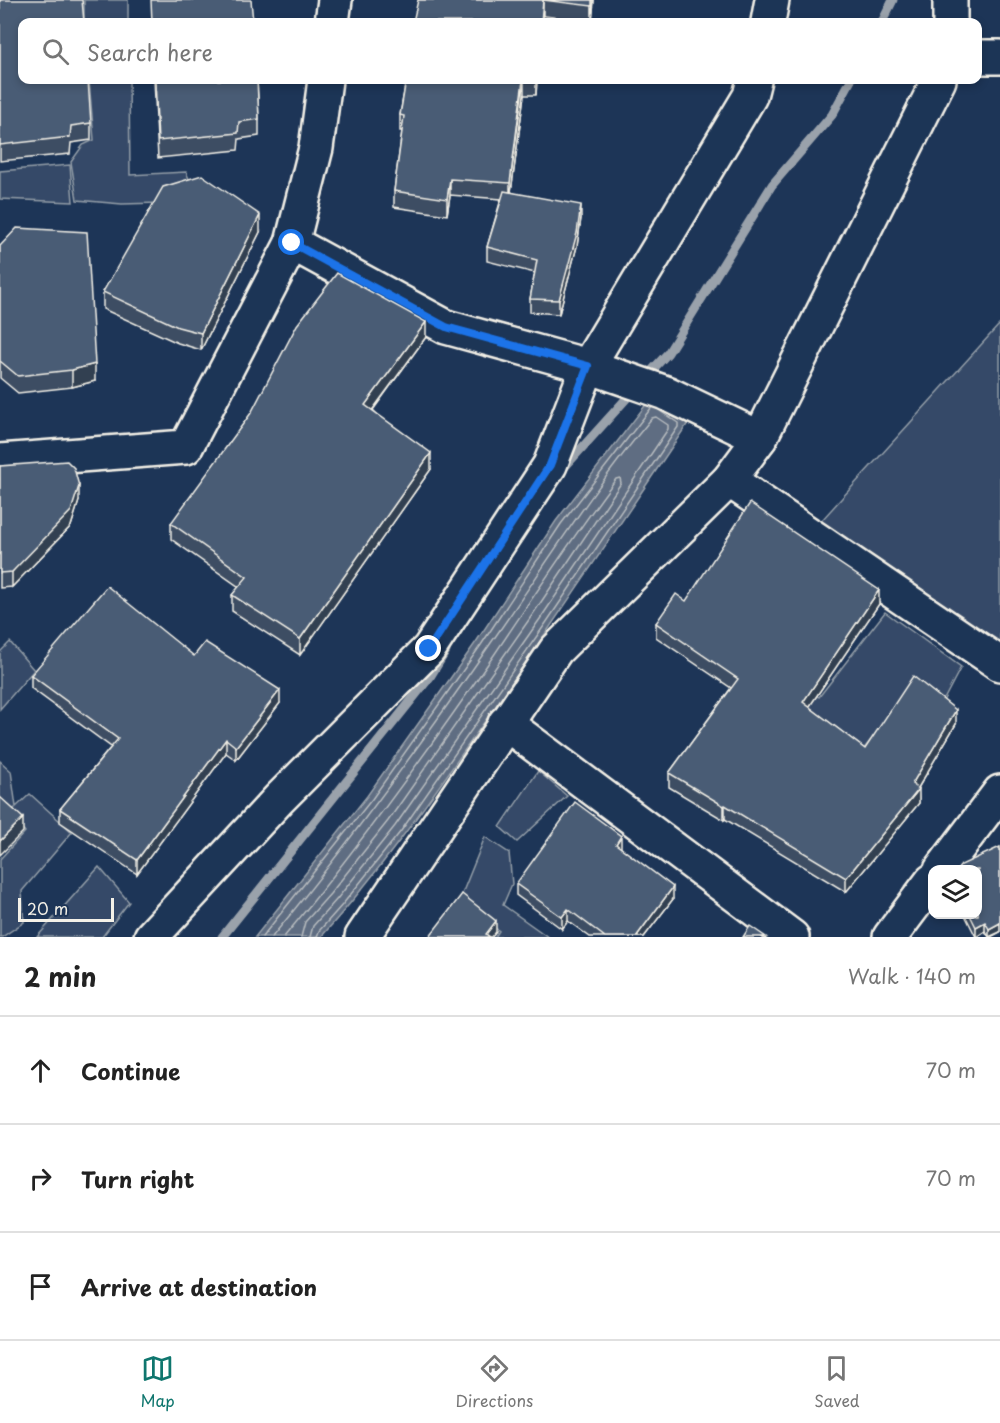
<!DOCTYPE html>
<html lang="en">
<head>
<meta charset="utf-8">
<style>
	body { margin:0; font-family:"Playpen Sans",sans-serif; background:#f2f2f2; color:#222 }
	.controls { position:absolute; right:18px; bottom:18px; display:grid; overflow:hidden; border-radius:12px; box-shadow:0 3px 9px #0003 }
	.controls button { width:54px; height:54px; display:grid; place-items:center; padding:0; border:0; border-bottom:2px solid #e0e0e0; background:#fff; color:#222; font:30px sans-serif }
	.scale { position:absolute; left:18px; bottom:15px; width:96px; box-sizing:border-box; padding-left:6px; border:3px solid #f4f1e8; border-top:0; font-size:16px; line-height:21px; white-space:nowrap; color:#f4f1e8; -webkit-text-stroke:4px #1d3557; paint-order:stroke }
	.stop { position:absolute; width:18px; height:18px; margin:-14px; border:4px solid #1a73e8; border-radius:50%; background:#fff }
	.stop.end { background:#1a73e8; border-color:#fff; box-shadow:0 2px 6px #0008 }
	.list { margin:0; padding:0; list-style:none }
	h2 { display:flex; justify-content:space-between; align-items:center; height:78px; margin:0; padding:0 24px; font-size:26px }
	h2 small { font-size:20px; font-weight:400; color:#767676 }
	.list li { display:grid; grid-template-columns:39px 1fr auto; gap:18px; align-items:center; box-sizing:border-box; height:108px; padding:0 24px; border-top:2px solid #e0e0e0 }
	.list b { display:block; font-size:22px; white-space:nowrap }
	.list em { font-size:20px; font-style:normal; color:#767676 }
	.icon { flex:none; width:33px; height:33px; fill:none; stroke:currentColor; stroke-width:2; stroke-linecap:round; stroke-linejoin:round }
	.map { position:relative; flex:none; width:1000px; height:937px; overflow:hidden }
	.search { position:absolute; background:#fff; box-shadow:0 3px 9px #0003; left:18px; right:18px; top:18px; height:66px; display:flex; align-items:center; gap:15px; box-sizing:border-box; padding:0 21px; border-radius:12px; color:#767676; font-size:22px }
	.sheet { height:402px; background:#fff }
	nav { display:flex; justify-content:space-around; align-items:center; box-sizing:border-box; height:84px; border-top:2px solid #e0e0e0; background:#fff; font-size:16px; color:#767676 }
	nav a { display:grid; justify-items:center; gap:3px }
	nav .on { color:#0f766e }
	.map>svg:first-child { display:block }
	.green { fill:#354a67; stroke:#949ea8; stroke-width:1.5 }
	.water { fill:#5e6d82; stroke:#9aa2ab; stroke-width:1.5 }
	.lines { fill:none; stroke-linecap:round; stroke-linejoin:round }
	.shore { stroke:#b8bcbf; stroke-width:1.5 }
	.stream { stroke:#9aa2ab; stroke-width:9 }
	.minor-casing { stroke:#f4f1e8; stroke-width:38 }
	.minor { stroke:#1d3557; stroke-width:33 }
	.wall { fill:#3e4e64; stroke:#f4f1e8; stroke-width:1.5 }
	.shaded-wall { fill:#324051; stroke:#f4f1e8; stroke-width:1.5 }
	.building { fill:#485b74; stroke:#f4f1e8; stroke-width:1.5 }
	.route { stroke:#1a73e8; stroke-width:8 }
</style>
</head>
<body>
<div class="map">
<svg width="1000" height="937" viewBox="0 0 1000 937">
	<rect width="100%" height="100%" fill="#1d3557"/>
	<filter id="ink" filterUnits="userSpaceOnUse"><feTurbulence type="fractalNoise" baseFrequency=".0167" numOctaves="2"/><feDisplacementMap in="SourceGraphic" scale="12" xChannelSelector="R" yChannelSelector="G"/><feConvolveMatrix kernelMatrix="1 2 1 2 8 2 1 2 1" color-interpolation-filters="sRGB"/></filter>
	<g filter="url(#ink)">
		<!-- green -->
		<g class="green">
			<rect x="84" y="0" width="44" height="22"/>
			<path d="M89 80H129L130 175 186 172 194 190 159 203 122 204 77 200 71 162 83 145 94 140Z"/>
			<path d="M70 165 73 202 0 199V171Z"/>
			<path d="M999 325H1000V643L821 521Z"/>
			<path d="M885 612 961 667 940 707 912 687 863 750 827 729 763 658 819 697Z"/>
			<path d="M10 642 34 670 0 709V652Z"/>
			<path d="M0 761 11 771 16 807 30 794 72 832 22 891 24 922 2 937H0V859L25 832 11 813 15 808 7 813 0 807Z"/>
			<path d="M538 771 567 796 517 842 500 827Z"/>
			<path d="M485 837 509 853 512 884 503 905 548 937H495L499 931 460 899Z"/>
			<path d="M99 867 129 902 102 937H37Z"/>
		</g>
		<!-- water -->
		<path class="water" d="M651 398 688 423C620 524 553 624 483 724 432 797 381 870 321 937H255L367 796 476 642 556 521Z"/>
		<g class="lines">
			<!-- shore -->
			<g class="shore">
				<path d="M262 937 372 799 481 645 561 524 652 407"/>
				<path d="M272 937C348 845 418 748 486 650 541 572 591 491 652 418L656 417 668 425V429L540 619 395 826 337 899 313 926 310 937"/>
				<path d="M284 937C359 847 427 752 494 655 534 596 573 536 616 479L620 478 621 483 533 614 388 821 330 894 305 922 301 937"/>
				<path d="M317 937 319 931 343 904 401 831 546 623 678 427V423L657 409"/>
			</g>
			<!-- stream -->
			<g class="stream">
				<path d="M882 22 893 0"/>
				<path d="M644 379 668 353 772 185 832 115 851 80"/>
				<path d="M562 470 635 389"/>
				<path d="M222 937 430 677 446 651"/>
			</g>
			<!-- minor casing -->
			<g class="minor-casing">
				<g id="minor">
					<path d="M332 22 335 0"/>
					<path d="M768 22 772 0"/>
					<path d="M950 22V0"/>
					<path d="M978 57H1000"/>
					<path d="M292 243 316 148 325 80"/>
					<path d="M0 461 186 447 292 243 446 327 588 366 666 393 760 438"/>
					<path d="M729 480 1000 664"/>
					<path d="M505 723 792 937"/>
					<path d="M941 870 1000 792"/>
					<path d="M151 937 279 799 429 649 550 465 588 366 750 96 754 80"/>
					<path d="M362 937 556 650 729 480 760 438 939 80"/>
					<path d="M890 937 932 881"/>
				</g>
			</g>
			<!-- minor -->
			<use href="#minor" class="minor"/>
		</g>
		<!-- wall -->
		<g class="wall">
			<path d="M0 0 91 123V140L71 143 70 154 0 161Z"/>
			<path d="M418 0H594L592 22Z"/>
			<path d="M154 80H257L259 119V136L239 139 238 150 158 158Z"/>
			<path d="M406 80H537L536 95H524L511 192 581 218 577 246 559 314 530 312V299L535 273 487 261V247L501 199 450 195 447 215 394 207V191L402 131H400V115Z"/>
			<path d="M260 232 201 350 178 343 103 309V292Z"/>
			<path d="M0 246 95 381 72 387 18 393 0 378Z"/>
			<path d="M426 337 373 410 431 469 300 655 232 611V595L239 587 171 539V523Z"/>
			<path d="M0 466 79 501 71 526 12 587 0 588Z"/>
			<path d="M686 601 879 604 809 707 865 749 956 724 918 788 919 803 846 892 725 819 724 820 669 787V773L731 688 656 637V623Z"/>
			<path d="M194 656 280 703 236 760 226 753 137 874 60 822V809L111 747 31 688V675Z"/>
			<path d="M1000 847V932L991 937H989L985 931 976 937 965 915H978Z"/>
			<path d="M621 848 673 899 644 937H590L568 921 562 929 516 895V884Z"/>
		</g>
		<!-- shaded-wall -->
		<g class="shaded-wall">
			<path d="M543 0V22H541Z"/>
			<path d="M592 0H594L592 22Z"/>
			<path d="M524 80V95L510 199V183Z"/>
			<path d="M536 80H537L536 95Z"/>
			<path d="M450 179V195L447 215V199Z"/>
			<path d="M581 205V218L577 246 559 314V300Z"/>
			<path d="M260 215V232L201 350V333Z"/>
			<path d="M426 322V337L365 420V405Z"/>
			<path d="M95 364V381L72 387V370Z"/>
			<path d="M431 453V469L300 655V639Z"/>
			<path d="M79 486V501L71 526 12 587V572Z"/>
			<path d="M879 590V604L803 716V702Z"/>
			<path d="M280 690V703L236 760V747Z"/>
			<path d="M956 710V724L912 798V784Z"/>
			<path d="M226 739V753L137 874V860Z"/>
			<path d="M919 789V803L846 892V878Z"/>
			<path d="M725 805V819L724 820V806Z"/>
			<path d="M23 818V832L0 855V841Z"/>
			<path d="M621 836V848L616 856V844Z"/>
			<path d="M673 887V899L644 937H636Z"/>
			<path d="M568 909V921L562 929V917Z"/>
			<path d="M496 921V932L492 937H486V934Z"/>
			<path d="M985 922V931L976 937V927Z"/>
			<path d="M1000 923V932L989 937V929Z"/>
		</g>
		<!-- building -->
		<g class="building">
			<path d="M0 0H82L84 22H22V80H88L91 123 71 126 70 137 0 145Z"/>
			<path d="M151 0H251L253 22H152Z"/>
			<path d="M418 0H592V6L543 0 541 22H413Z"/>
			<path d="M155 80H257L259 119 239 122 238 133 158 141Z"/>
			<path d="M406 80H523L510 183 450 179 447 199 394 191 404 116 400 115Z"/>
			<path d="M202 175 260 215 201 333 178 327 103 292 163 187Z"/>
			<path d="M504 191 581 205 577 233 559 300 530 299 537 260 487 247Z"/>
			<path d="M17 228 87 232 95 364 72 370 18 376 0 361V246Z"/>
			<path d="M337 273 426 322 365 405 431 453 300 639 232 595 247 577 171 523 251 413 297 325Z"/>
			<path d="M67 461 74 468 79 486 71 511 12 572 0 573V466Z"/>
			<path d="M750 503 879 590 803 702 865 749 913 676 956 710 912 784 919 789 846 878 725 805 724 806 669 773 738 679 656 623 676 594 686 601Z"/>
			<path d="M107 586 194 656 205 642 280 690 236 747 226 739 137 860 60 809 118 739 31 675Z"/>
			<path d="M0 797 23 818 0 841Z"/>
			<path d="M575 802 621 836 616 844 673 887 636 937H605L568 909 562 917 516 884Z"/>
			<path d="M1000 847V923L989 929 985 922 976 927 970 915H978V870H957L961 865Z"/>
			<path d="M462 894 496 921 486 934 490 937H429Z"/>
			<path d="M750 926 766 937H743Z"/>
		</g>
	</g>
	<g class="lines" filter="url(#ink)">
		<!-- route -->
		<path class="route" d="M292 243 446 327 588 366 550 465 429 649"/>
	</g>
</svg>
<div class="controls">
<button><svg class="icon" aria-label="layers" viewBox="0 0 24 24"><path d="M12 4l9 5-9 5-9-5zM3 14l9 5 9-5"/></svg></button>
</div>
<div class="scale">20 m</div>
<div class="stop" style="left:292px;top:243px"></div>
<div class="stop end" style="left:429px;top:649px"></div>
<div class="search"><svg class="icon" aria-label="search" viewBox="0 0 24 24"><circle cx="10" cy="10" r="6"/><path d="M15 15l6 6"/></svg>Search here</div>
</div>
<section class="sheet">
<h2>2 min<small>Walk · 140 m</small></h2>
<ul class="list">
<li><svg class="icon" aria-label="ahead" viewBox="0 0 24 24"><path d="M12 20V5M6 11l6-6 6 6"/></svg><div><b>Continue</b></div><em>70 m</em></li>
<li><svg class="icon" aria-label="right" viewBox="0 0 24 24"><path d="M7 20v-9h11M14 6l5 5-5 5"/></svg><div><b>Turn right</b></div><em>70 m</em></li>
<li><svg class="icon" aria-label="arrive" viewBox="0 0 24 24"><path d="M6 21V4h12l-3 4 3 4H6"/></svg><div><b>Arrive at destination</b></div></li>
</ul>
</section>
<nav>
<a class="on"><svg class="icon" aria-label="map" viewBox="0 0 24 24"><path d="M3 6l6-2 6 2 6-2v14l-6 2-6-2-6 2zM9 4v14M15 6v14"/></svg>Map</a>
<a><svg class="icon" aria-label="directions" viewBox="0 0 24 24"><path d="M12 3l9 9-9 9-9-9zM9 14v-3h6M13 9l2 2-2 2"/></svg>Directions</a>
<a><svg class="icon" aria-label="saved" viewBox="0 0 24 24"><path d="M7 4h10v16l-5-4-5 4z"/></svg>Saved</a>
</nav>
</body>
</html>
